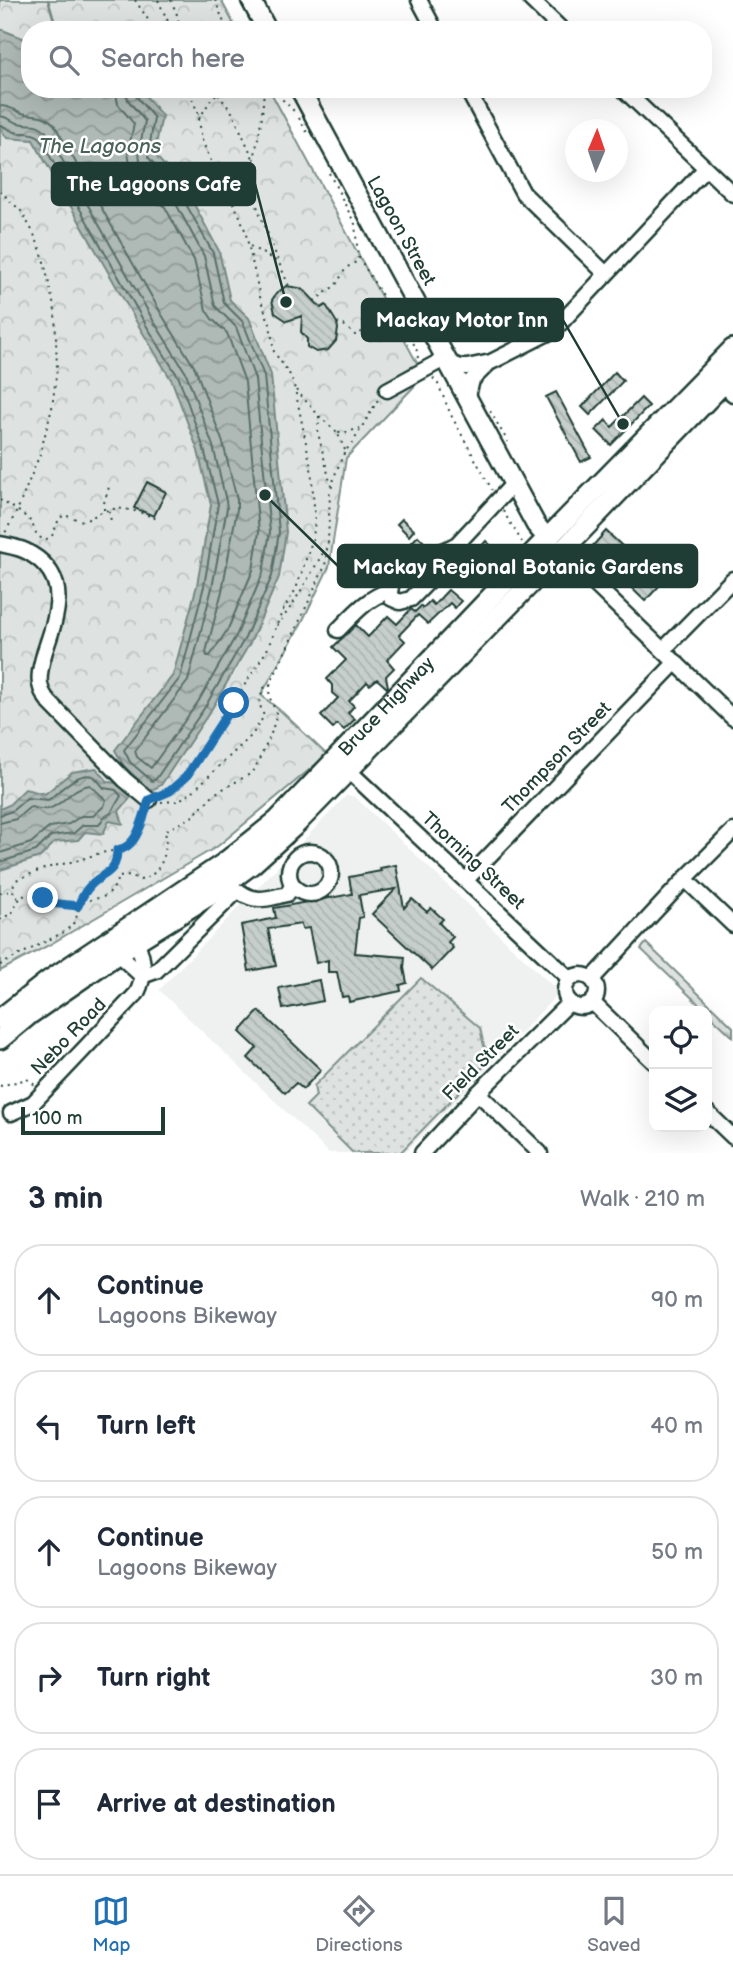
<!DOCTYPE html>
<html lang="en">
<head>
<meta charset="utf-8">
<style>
	body { margin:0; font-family:"Balsamiq Sans",sans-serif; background:#f6f6f7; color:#1f2937 }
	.controls { position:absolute; right:21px; bottom:21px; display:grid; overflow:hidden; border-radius:14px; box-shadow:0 7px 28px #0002 }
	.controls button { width:63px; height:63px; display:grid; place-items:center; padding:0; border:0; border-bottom:2px solid #e0e1e3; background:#fff; color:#1f2937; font:35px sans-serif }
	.compass { position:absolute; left:565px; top:119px; width:63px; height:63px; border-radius:50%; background:#fff; box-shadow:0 7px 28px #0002; rotate:2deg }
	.scale { position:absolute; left:21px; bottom:18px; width:144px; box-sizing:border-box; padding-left:7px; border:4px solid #1f3d34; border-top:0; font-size:19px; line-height:24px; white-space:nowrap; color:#1f3d34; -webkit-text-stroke:5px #fff; paint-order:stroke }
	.stop { position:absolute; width:21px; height:21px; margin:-16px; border:5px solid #1f6fb2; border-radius:50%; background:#fff }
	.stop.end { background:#1f6fb2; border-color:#fff; box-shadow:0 2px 7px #0008 }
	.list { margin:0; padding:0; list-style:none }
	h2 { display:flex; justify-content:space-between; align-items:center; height:91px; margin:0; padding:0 28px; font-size:30px }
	h2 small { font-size:23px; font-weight:400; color:#747a83 }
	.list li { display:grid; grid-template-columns:46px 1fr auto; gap:21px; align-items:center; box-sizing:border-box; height:112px; margin:0 14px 14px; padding:0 14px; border:2px solid #e0e1e3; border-radius:28px }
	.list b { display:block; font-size:26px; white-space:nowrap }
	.list p { margin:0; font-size:23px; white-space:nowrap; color:#747a83 }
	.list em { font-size:23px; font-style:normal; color:#747a83 }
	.icon { flex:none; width:38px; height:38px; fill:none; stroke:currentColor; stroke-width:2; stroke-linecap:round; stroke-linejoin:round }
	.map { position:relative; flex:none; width:733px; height:1153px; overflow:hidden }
	.search { position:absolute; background:#fff; box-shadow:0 7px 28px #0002; left:21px; right:21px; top:21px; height:77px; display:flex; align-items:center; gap:18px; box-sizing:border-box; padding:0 24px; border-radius:28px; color:#747a83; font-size:26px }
	.sheet { height:721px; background:#fff }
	nav { display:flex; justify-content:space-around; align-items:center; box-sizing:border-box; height:98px; border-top:2px solid #e0e1e3; background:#fff; font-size:19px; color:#747a83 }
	nav a { display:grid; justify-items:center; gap:4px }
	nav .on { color:#1f6fb2 }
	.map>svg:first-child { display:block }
	.built { fill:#eef1f0 }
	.grass { fill:url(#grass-dots); stroke:#7e908b; stroke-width:2 }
	.park { fill:url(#park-crowns); stroke:#7e908b; stroke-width:2 }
	.water { fill:url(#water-waves); stroke:#758883; stroke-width:2 }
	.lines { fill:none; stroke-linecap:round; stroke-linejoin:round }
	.shore { stroke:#596f68; stroke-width:2 }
	.stream { stroke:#758883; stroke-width:2.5 }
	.building { fill:url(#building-back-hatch); stroke:#1f3d34; stroke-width:2 }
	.minor-casing { stroke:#1f3d34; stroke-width:19 }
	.major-casing { stroke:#1f3d34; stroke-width:23 }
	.highway-casing { stroke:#1f3d34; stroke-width:24 }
	.path { stroke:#1f3d34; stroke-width:2; stroke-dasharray:2 5; stroke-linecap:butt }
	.minor { stroke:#fff; stroke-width:14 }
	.major { stroke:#fff; stroke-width:18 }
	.highway { stroke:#fff; stroke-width:19 }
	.route { stroke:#1f6fb2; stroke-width:9 }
	.labels { text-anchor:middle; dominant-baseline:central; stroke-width:5; stroke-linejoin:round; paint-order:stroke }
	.street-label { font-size:19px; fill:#1f3d34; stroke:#fff }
	.water-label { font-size:21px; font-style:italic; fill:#4a625b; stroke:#fff }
	.leader { fill:none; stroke:#1f3d34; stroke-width:2.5 }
	.callout-dot { fill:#1f3d34; stroke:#fff; stroke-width:2.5 }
	.callout { fill:#1f3d34; stroke:#1f3d34; stroke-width:2.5 }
	.callout-label { font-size:21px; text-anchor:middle; font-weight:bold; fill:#fff }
</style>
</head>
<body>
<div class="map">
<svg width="733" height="1153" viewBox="0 0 733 1153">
	<defs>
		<pattern id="grass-dots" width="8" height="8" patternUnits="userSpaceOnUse" patternTransform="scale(1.75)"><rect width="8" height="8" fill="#dee3e2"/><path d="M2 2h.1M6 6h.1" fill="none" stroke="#bec4c2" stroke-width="1.8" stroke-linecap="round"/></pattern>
		<pattern id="park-crowns" width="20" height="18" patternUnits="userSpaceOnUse" patternTransform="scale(1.75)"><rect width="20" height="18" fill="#dee3e2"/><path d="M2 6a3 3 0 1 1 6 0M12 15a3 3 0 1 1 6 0" fill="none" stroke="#bec4c2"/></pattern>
		<pattern id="water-waves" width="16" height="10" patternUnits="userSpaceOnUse" patternTransform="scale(1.75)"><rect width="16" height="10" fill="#afbab7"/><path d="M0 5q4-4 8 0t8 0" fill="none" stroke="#8e9896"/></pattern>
		<pattern id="building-back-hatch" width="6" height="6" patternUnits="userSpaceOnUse" patternTransform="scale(1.75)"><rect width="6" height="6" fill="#c7cfcc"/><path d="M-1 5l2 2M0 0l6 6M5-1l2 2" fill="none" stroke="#aab3b0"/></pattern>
	</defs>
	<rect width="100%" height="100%" fill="#fff"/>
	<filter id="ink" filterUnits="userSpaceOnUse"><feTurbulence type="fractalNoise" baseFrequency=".0143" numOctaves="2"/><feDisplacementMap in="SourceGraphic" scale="14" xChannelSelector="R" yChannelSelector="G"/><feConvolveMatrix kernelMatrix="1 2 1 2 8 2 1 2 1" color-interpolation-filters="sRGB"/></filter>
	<g filter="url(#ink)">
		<!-- built -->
		<path class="built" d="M346 796H354L555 988V997L405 1153H329L159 990Z"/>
		<!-- grass -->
		<path class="grass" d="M421 978 480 1028 484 1046 493 1057 400 1153H353L306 1106 316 1096 314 1086Z"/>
		<!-- park -->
		<g class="park">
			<path d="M0 0H221L237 30H30V89H269L424 376 346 458 329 567 301 624 261 695 282 712 327 755 218 846 49 945 0 971Z"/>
			<path d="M646 943 733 1027V1037L641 949Z"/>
		</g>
		<!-- water -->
		<g class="water">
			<path d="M0 29 30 41V89H140L162 116 154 154 187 191 219 251 230 300 249 318 271 375 286 532 279 577 251 641 211 710 161 785 150 791 124 766 115 750 173 675 197 585 211 505 198 451 172 381 140 328 33 140 7 138 0 128Z"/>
			<path d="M96 768 108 782 119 783 132 796 119 811 123 824 109 821 103 834 85 832 78 840 55 842 40 857 0 870V809L9 805 25 789 45 794 72 772Z"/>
		</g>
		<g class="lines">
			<!-- shore -->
			<g class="shore">
				<path d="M0 106C9 106 14 110 22 113 36 117 42 112 54 124L162 315 195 368 223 443 237 500V509L222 591 206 652 207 656H210L228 629 253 570 259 532 245 382 227 333 212 319 206 310 194 260 165 207 130 165 128 152 134 124 118 104 115 89"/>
				<path d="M0 116C8 117 11 121 18 123 31 127 36 120 47 133L153 320 186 373 213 446 226 501 227 508 212 588 188 681 135 751 137 757 151 768 198 702 237 634 263 573 270 532 255 379 236 327 215 306 204 256 174 200 140 161 139 151 145 121 128 100 126 89"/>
				<path d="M0 125C4 126 7 128 10 130 19 136 30 130 39 137L146 325 179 378 204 449 218 504 204 586 180 678 124 750 130 762 152 781 156 779 205 707 245 638 272 576 279 532 264 376 243 322 224 303 213 253 181 195 148 157 154 118 136 96 135 89"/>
				<path d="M0 815 12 811 27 798 48 800C59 792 78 771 92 776 96 777 101 785 104 788L116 790 121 796 111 813 104 817 99 825H83L74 833 51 836 36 851 0 862"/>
				<path d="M0 823 16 819 30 807C36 808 42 810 48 809 65 805 70 787 90 785L106 800 104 806 93 816H81L69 824 50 827 31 843 0 853"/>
			</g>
			<!-- stream -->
			<path class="stream" d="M48 0 57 30"/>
		</g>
		<!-- building -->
		<g class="building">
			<path d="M286 286 299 288 305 291 321 308 326 305 337 323 338 329 336 341 328 350 316 352 307 347V339L301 332 302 316 287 321 275 313 272 300 276 294Z"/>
			<path d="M615 372 623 381 590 415 582 407Z"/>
			<path d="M556 392 591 457 581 462 546 397Z"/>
			<path d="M641 398 649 406 611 445 596 430 606 420 612 427Z"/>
			<path d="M147 482 166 492 154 516 134 508Z"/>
			<path d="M402 519 414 530 409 536 397 524Z"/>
			<path d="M606 531 662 583 645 601 614 571 620 566 606 553 599 559 590 549Z"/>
			<path d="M418 536 424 542 412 555 406 548Z"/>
			<path d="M486 541 502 556 478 580 460 563 477 546 480 548Z"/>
			<path d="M448 590 461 601 455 608 450 603 428 624 418 615 399 635 405 641 387 660 394 668 386 676 388 687 387 688 377 679 370 685 367 682 349 701 354 706 348 713 355 719 344 730 337 724 333 728 321 716 338 698 332 693V685L327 679 346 660 333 647 356 625 368 637 388 616 397 624 411 609 415 612 421 606 423 608 430 601 434 605Z"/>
			<path d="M396 865 404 908 412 899 427 912 431 908 443 919 439 923 453 937 448 942 453 948 432 970 372 914 396 889 359 895 363 917 359 918 355 953 405 957 404 968 407 983 400 985 401 991 349 1002 348 996 342 997 337 972H328V960L316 963 309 928 302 929 301 924 268 929 276 966 249 971 241 925 276 918 274 908 352 894 349 877 381 871 380 868Z"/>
			<path d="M319 980 323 1001 283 1009 279 988Z"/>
			<path d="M259 1011 321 1070 303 1089 296 1083 285 1093 248 1058 257 1048 240 1032Z"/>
		</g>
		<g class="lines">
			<!-- minor casing -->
			<g class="minor-casing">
				<g id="minor">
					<path d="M419 0 435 30"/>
					<path d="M531 0 562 30"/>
					<path d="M467 89 523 193 605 273"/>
					<path d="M623 89 733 194"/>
					<path d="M374 326 417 304"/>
					<path d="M448 362 460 367H467L491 362 554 330 705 169"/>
					<path d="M723 384 733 394"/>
					<path d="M387 390 446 358"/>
					<path d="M468 396 472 380 487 365"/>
					<path d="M0 544C10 546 23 548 31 554 71 578 57 615 45 651 42 662 37 677 41 688 42 693 46 698 49 702L125 780 149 800"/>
					<path d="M457 544 450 559 411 599 400 602 391 598C382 569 438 556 457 544L514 483"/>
					<path d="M556 547 733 718"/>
					<path d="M338 630C354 614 367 598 389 591"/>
					<path d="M664 649 733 579"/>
					<path d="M349 771 570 979"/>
					<circle cx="310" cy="873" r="21"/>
					<path d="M685 879 733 925"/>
					<path d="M466 880 676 662"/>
					<path d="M113 948 118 954 142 976"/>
					<circle cx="581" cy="991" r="16"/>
					<path d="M142 976 156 971 235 893 240 892C257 904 268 898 287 894L293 885"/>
					<path d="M592 979 685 879 733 831"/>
					<path d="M592 1002 654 1062"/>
					<path d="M478 1093 540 1153"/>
					<path d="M707 1112 733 1137"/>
					<path d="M11 1113 33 1103 137 993C148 971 142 953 133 932"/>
					<path d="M422 1153 478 1093 570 1002"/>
				</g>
			</g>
			<!-- major casing -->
			<g class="major-casing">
				<g id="major">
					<path d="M251 0 267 30"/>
					<path d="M300 89 536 525 548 539"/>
				</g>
			</g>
			<!-- highway casing -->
			<g class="highway-casing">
				<g id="highway">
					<path id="s1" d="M0 1019 47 982 223 864 277 821 532 554 733 349"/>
					<path d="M0 1039 30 1014 136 941 207 897 252 864 294 826 561 552 733 373"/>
				</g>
			</g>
			<!-- path -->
			<g class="path">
				<path d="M135 0 155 30"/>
				<path d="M158 0 172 30"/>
				<path d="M171 0 178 17 179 30"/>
				<path d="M215 0 227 30"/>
				<path d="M214 89 232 112 253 158"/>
				<path d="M251 89 274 91 296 113"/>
				<path d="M264 89 262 116 254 160 252 193 279 263"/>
				<path d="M299 118 307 132"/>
				<path d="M199 119 212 98 222 89"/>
				<path d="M329 173 355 224 358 256 389 307"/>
				<path d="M0 191 21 211 33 232 42 253 55 311 57 368 52 408 40 454 17 511 5 533"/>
				<path d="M250 246 279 263 289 286"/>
				<path d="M314 301 336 285 346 268 356 262 358 257"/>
				<path d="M337 323 344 325 355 335 364 331"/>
				<path d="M401 326 416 347 418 358"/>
				<path d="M433 378 438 384 451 415 492 490"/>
				<path d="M296 390 320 417 337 432"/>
				<path d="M490 411 508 442"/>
				<path d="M319 416 318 433 331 486"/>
				<path d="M345 450 337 432H348L360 428"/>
				<path d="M0 500C9 506 24 513 31 522 36 530 34 536 45 540L52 536 59 519 64 515 83 521C91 519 97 513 105 511 121 505 141 512 157 519"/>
				<path d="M104 510V503L109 487"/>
				<path d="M109 511 111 521"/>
				<path d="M503 511 522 542"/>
				<path d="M277 626 293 604 326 548"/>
				<path d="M161 795 170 791 186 777 267 650 282 612 296 589 313 538 315 519 311 467 295 389 290 375 274 352 270 324 261 301 245 230 239 214 210 159 202 140 198 113 188 89"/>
				<path d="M161 802 177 801 191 793 252 735 264 716 259 703 264 688 270 685 325 566 328 542 330 493 336 472 345 451 352 444 379 398"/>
				<path d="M0 893 12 891"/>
				<path d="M18 898C11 893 12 887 16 880L46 868 79 860 100 853 125 849 134 841 145 810"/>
				<path d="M0 920 12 913 21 896 35 895 50 903 78 906C98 892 109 906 118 877L132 876 140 880C161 876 169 851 165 831L193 816 214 794 250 774 255 768 270 737 276 717V712L269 696 270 685"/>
				<path d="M0 965 66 931C68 928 72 926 74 922 81 910 78 898 90 886 103 873 117 873 117 851"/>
				<path d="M0 1086 27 1079 35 1085"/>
			</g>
			<!-- minor -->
			<use href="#minor" class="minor"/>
			<!-- major -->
			<use href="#major" class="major"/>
			<!-- highway -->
			<use href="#highway" class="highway"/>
		</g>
	</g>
	<g class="lines" filter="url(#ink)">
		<!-- route -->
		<path class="route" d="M43 898 50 903 78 906C81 899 85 891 90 886 103 872 117 874 117 850 138 848 143 817 149 800L170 791 186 777 234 703"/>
	</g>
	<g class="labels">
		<!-- street labels -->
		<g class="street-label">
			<text transform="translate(401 231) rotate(61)">Lagoon Street</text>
			<text stroke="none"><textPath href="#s1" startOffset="499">Bruce Highway</textPath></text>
			<text transform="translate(557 758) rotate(-46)">Thompson Street</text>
			<text transform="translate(473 861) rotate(43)">Thorning Street</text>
			<text transform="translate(69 1037) rotate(-46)">Nebo Road</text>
			<text transform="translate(481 1063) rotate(-45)">Field Street</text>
		</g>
		<!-- water labels -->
		<g class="water-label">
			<text x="100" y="146">The Lagoons</text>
		</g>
	</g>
	<!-- callouts -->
	<path class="leader" d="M286 302L255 184M623 424L563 320M265 495L338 566"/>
	<g class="callout-dot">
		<circle cx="286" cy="302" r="7"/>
		<circle cx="623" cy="424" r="7"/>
		<circle cx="265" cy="495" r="7"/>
	</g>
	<g class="callout">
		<rect x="52" y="163" width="203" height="42" rx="7"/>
		<rect x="362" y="299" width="201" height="42" rx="7"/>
		<rect x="338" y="545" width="359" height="42" rx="7"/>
	</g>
	<g class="callout-label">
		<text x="154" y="191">The Lagoons Cafe</text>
		<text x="462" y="327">Mackay Motor Inn</text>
		<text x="518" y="574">Mackay Regional Botanic Gardens</text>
	</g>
</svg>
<div class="controls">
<button><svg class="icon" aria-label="locate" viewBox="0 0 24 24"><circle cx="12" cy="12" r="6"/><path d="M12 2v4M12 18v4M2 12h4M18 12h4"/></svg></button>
<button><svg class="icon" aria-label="layers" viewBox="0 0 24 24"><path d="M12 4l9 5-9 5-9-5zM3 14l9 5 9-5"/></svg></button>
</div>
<svg class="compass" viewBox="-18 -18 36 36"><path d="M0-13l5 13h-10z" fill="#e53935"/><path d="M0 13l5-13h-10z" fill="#747a83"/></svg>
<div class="scale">100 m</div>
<div class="stop" style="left:234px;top:703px"></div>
<div class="stop end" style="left:43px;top:898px"></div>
<div class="search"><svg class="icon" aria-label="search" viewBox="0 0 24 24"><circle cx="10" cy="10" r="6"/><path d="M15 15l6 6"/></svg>Search here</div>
</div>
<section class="sheet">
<h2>3 min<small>Walk · 210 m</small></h2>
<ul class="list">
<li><svg class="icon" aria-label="ahead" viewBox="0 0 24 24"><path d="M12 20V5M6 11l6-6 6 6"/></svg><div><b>Continue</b><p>Lagoons Bikeway</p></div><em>90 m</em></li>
<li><svg class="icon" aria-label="left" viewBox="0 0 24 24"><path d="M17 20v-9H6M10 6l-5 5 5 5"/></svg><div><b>Turn left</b></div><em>40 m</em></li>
<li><svg class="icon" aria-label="ahead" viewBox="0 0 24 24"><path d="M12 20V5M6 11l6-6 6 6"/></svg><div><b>Continue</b><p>Lagoons Bikeway</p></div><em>50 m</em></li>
<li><svg class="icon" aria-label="right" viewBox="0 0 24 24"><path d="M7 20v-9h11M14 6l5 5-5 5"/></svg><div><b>Turn right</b></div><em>30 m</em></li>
<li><svg class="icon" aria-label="arrive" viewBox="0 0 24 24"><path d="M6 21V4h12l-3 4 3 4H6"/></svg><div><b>Arrive at destination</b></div></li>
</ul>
</section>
<nav>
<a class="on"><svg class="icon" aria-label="map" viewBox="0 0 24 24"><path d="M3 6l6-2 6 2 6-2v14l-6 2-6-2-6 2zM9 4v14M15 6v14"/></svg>Map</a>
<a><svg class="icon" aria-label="directions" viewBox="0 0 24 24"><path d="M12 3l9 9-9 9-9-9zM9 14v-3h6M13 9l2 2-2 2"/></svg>Directions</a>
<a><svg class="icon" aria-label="saved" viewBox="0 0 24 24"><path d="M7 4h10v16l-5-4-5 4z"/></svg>Saved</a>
</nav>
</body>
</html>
